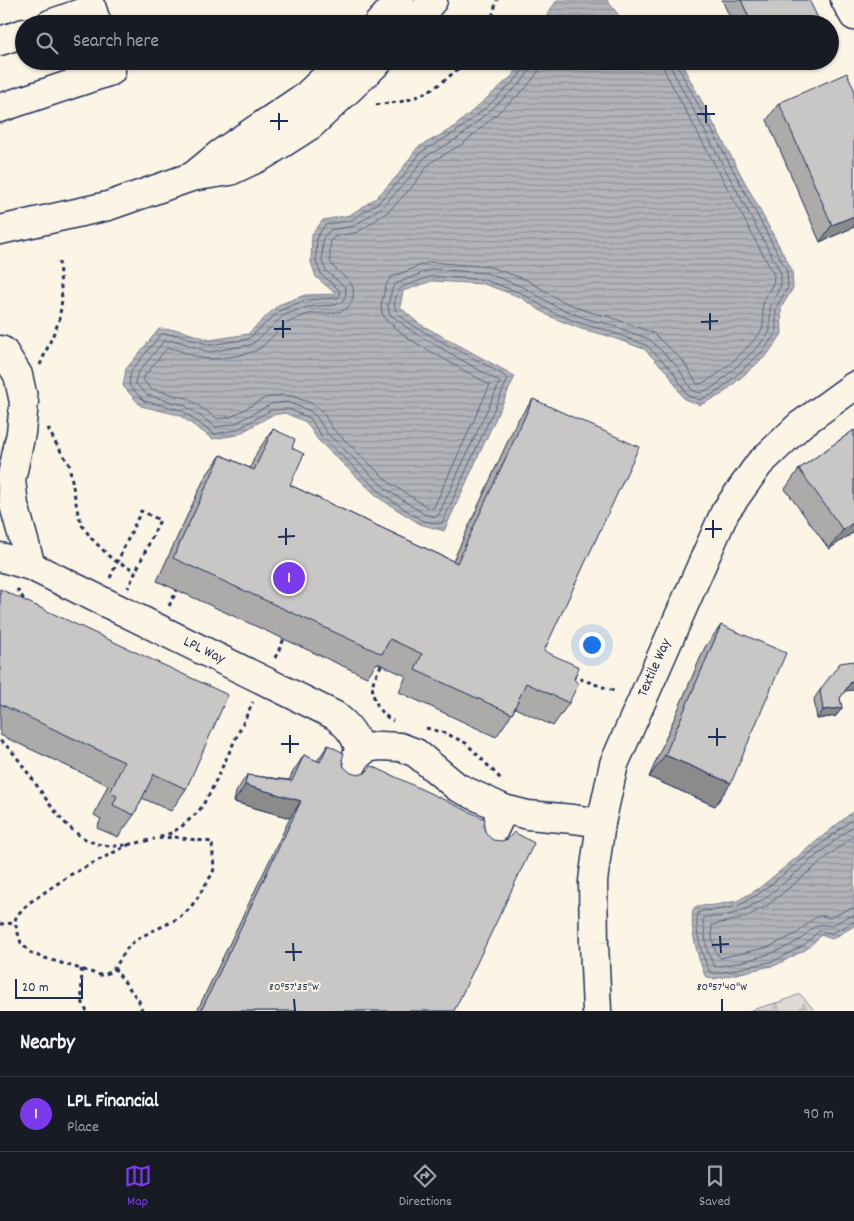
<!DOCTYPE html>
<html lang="en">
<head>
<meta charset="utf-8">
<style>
	body { margin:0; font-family:Dekko,sans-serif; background:#20242c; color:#f1f3f6 }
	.scale { position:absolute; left:15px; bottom:12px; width:68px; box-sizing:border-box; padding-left:5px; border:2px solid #1b2f5e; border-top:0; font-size:14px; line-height:18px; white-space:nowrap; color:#1b2f5e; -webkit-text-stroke:4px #fcf5e5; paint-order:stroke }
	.you { position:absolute; left:591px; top:644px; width:18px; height:18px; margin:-12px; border:4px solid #fff; border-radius:50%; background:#1a73e8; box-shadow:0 0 0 8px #1a73e833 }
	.badge { display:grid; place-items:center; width:32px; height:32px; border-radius:50%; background:#7c3aed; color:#fff; font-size:16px; font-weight:700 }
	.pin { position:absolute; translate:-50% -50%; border:2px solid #fff; box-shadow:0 1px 5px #0006 }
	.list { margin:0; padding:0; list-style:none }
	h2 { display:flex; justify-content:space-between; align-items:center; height:65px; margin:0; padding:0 20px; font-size:21px }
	h2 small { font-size:16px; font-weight:400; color:#9ea1a6 }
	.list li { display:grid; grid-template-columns:32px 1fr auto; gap:15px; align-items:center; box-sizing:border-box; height:75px; padding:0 20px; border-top:1px solid #363941 }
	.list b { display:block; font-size:19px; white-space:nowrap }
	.list p { margin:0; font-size:16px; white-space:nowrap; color:#9ea1a6 }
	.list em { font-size:16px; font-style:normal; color:#9ea1a6 }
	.icon { flex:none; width:28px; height:28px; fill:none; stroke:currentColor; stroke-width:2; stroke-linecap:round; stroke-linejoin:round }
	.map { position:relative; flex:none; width:854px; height:1011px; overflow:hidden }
	.search { position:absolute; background:#171b24; box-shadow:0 1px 4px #0004; left:15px; right:15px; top:15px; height:55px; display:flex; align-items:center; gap:12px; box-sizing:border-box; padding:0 18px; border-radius:28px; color:#9ea1a6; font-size:19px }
	.sheet { height:140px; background:#171b24 }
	nav { display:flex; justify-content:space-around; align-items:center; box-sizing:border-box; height:70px; border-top:1px solid #363941; background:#171b24; font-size:14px; color:#9ea1a6 }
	nav a { display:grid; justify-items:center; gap:2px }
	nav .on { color:#7c3aed }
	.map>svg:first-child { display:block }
	.forest { fill:url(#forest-firs); stroke:#7d8599 }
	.water { fill:url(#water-rules); stroke:#767f94 }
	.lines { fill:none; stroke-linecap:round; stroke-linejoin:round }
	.shore { stroke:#576482; stroke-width:1 }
	.minor-casing { stroke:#1b2f5e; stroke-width:31 }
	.path { stroke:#1b2f5e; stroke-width:3; stroke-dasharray:4 4; stroke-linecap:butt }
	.minor { stroke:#fcf5e5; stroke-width:28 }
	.wall { fill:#acabaa; stroke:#1b2f5e }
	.shaded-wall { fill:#8c8b8b; stroke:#1b2f5e }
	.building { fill:#c8c7c6; stroke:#1b2f5e }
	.ticks { fill:none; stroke:#1b2f5e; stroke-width:2 }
	.labels { text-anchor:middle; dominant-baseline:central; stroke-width:4; stroke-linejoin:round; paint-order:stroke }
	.street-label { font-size:15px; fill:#1b2f5e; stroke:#fcf5e5 }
	.ticks-label { font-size:12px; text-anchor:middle; fill:#1b2f5e; stroke:#fcf5e5; stroke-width:4; stroke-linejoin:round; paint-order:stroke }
</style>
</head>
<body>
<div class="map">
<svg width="854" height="1011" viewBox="0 0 854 1011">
	<defs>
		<pattern id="forest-firs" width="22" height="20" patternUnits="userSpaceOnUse" patternTransform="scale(1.25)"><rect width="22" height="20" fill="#dfdbd4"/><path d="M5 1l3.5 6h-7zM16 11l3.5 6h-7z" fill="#bfbcb8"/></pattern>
		<pattern id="water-rules" width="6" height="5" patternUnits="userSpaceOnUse" patternTransform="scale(1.25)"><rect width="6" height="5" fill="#b2b4b8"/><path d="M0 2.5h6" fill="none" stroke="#909399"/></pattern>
	</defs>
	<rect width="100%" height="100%" fill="#fcf5e5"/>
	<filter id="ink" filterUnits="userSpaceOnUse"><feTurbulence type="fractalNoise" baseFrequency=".02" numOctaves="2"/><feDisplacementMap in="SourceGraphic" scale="10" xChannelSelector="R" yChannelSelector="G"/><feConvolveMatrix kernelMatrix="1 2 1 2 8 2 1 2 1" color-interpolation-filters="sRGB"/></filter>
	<g filter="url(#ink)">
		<!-- forest -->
		<path class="forest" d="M800 994 815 1011H748L783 1001Z"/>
		<!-- water -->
		<g class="water">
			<path d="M557 0H607L619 16 616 24H544L548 13Z"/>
			<path d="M522 61H680L792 270 793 288 781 308 782 334 767 355 721 395 700 405 684 399 668 373 644 349 605 335 581 329 549 316 520 297 484 284 432 281 403 291 400 307 418 323 515 376 444 531 420 524 379 498 318 440 306 422 285 413 272 415 237 435 213 439 179 415 141 406 123 386 126 369 159 329 179 330 210 340 248 334 278 305 305 295 336 294 316 277 311 262 312 234 323 220 350 215 376 198 398 175 417 148 453 128 513 75Z"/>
			<path d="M851 813H854V926L832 939 821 935 807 949 776 965 714 979 705 976C697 954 690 932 693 909L700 906 716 905 737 901 758 889Z"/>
		</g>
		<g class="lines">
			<!-- shore -->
			<g class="shore">
				<path d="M526 61V65L517 78 489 105 456 132 421 152 402 178 379 202 352 220 325 225 317 237 316 262 321 274 338 289 340 294 338 298 306 300 281 310 248 339 210 345 178 335 161 334 131 371 129 385 144 401 181 410 214 434 236 430 271 410 288 409 310 418 322 437 382 494 421 520 439 524 442 523 508 379C491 363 399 326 395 308 393 302 398 290 402 287L432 276 485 280 521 293 552 312 582 324 606 330 646 345 672 370 688 396 700 400 719 391 763 351 776 333V308L788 287 787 271 677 65 676 61"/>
				<path d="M532 61 531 68 521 83 460 137 425 157 406 182 382 207 354 226 330 230 323 238 322 261 326 271 345 287 346 295 342 302 335 305 307 307 284 315 255 342 250 345 209 352 177 341H164L137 374 135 383 147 395 184 405 216 427 234 424 271 404 287 402 310 411 316 416 327 433 386 489 424 514 436 517 438 516 500 382 413 332 392 316 389 312 388 305 392 289 395 284 432 269 486 273 523 287 555 306 584 318 608 324 649 339 677 366 692 390 700 393 715 386 758 347 770 331V307L781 285V273L671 68 670 61"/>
				<path d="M540 61 538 72 526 88 464 143 430 163 412 187 389 211 358 232 334 237 331 240C330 248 328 260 333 266 341 277 356 280 353 296 350 319 324 311 309 314 305 315 301 317 298 318 280 324 274 337 260 348 251 355 223 358 212 359 197 360 183 349 167 348L144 377V381L151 389 187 398 218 419 231 417 265 398 282 395 292 396 313 404 321 410 333 429 390 483 427 507 432 508 434 507 490 385 409 339 386 320 382 313 381 305 386 285 391 277 430 262 490 267 527 280 558 299 586 311 610 317 653 333 683 361 697 384C711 385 753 344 761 331 766 323 761 312 763 304 766 292 774 288 774 275L665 72 662 61"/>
				<path d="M854 818 760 893 738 906 717 910 702 911 698 913C694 932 702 954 709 971L715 974 774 961 804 945 819 931 832 933 854 922"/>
				<path d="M854 825 764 899 740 912 718 917H705L703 921 707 950 714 966 716 967C745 961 772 956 798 941 812 932 811 921 831 926L847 917 854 916"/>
				<path d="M854 835 768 905 744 918 712 925C711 935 713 951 720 958L769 947 796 934 814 918 822 916 830 918 846 910 854 908"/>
			</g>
			<!-- minor casing -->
			<g class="minor-casing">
				<g id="minor">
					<path d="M845 0 854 16"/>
					<path d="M50 24 92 9 97 24"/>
					<path d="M378 24 400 0"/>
					<path d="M413 24 433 0"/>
					<path d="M0 41 24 33"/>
					<path d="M0 108 111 71 108 61"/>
					<path d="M192 177 221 153 307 95 343 61"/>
					<path d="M0 230 108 206 191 177 230 171 264 155 311 125 379 61"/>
					<path d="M0 350 3 351 18 375 24 402 21 433 11 480 14 505 31 566"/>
					<path d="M0 557 31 566 334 715C348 725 357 736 360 753"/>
					<path d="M346 776 357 756 367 748 380 746 400 747 416 753 457 787 504 809 528 815 573 819 601 823"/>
					<path d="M488 842 504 809"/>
					<path d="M597 1011 594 943 593 881 601 823 614 764 725 512 759 464 800 425 854 386"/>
				</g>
			</g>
			<!-- path -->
			<g class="path">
				<path d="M490 24 497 0"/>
				<path d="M376 105C386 103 397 103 407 100 430 94 450 77 466 61"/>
				<path d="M40 365 59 321 62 300 59 262"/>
				<path d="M48 428 55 442 69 464 78 514 82 525 91 538 112 559 136 571"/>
				<path d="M110 578 141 511 160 520 128 588"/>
				<path d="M17 589 27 604"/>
				<path d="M169 606 177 590"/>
				<path d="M275 658 284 639"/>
				<path d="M381 665C379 671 374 677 373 683 370 697 381 715 393 721"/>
				<path d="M572 676 614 691"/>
				<path d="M426 728 445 733 466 743 501 779"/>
				<path d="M0 741C12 749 20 762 28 773 51 804 72 848 116 846 129 845 142 842 154 839"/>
				<path d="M160 837 171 833 181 827 199 811 210 793 253 702"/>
				<path d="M130 844 70 875 29 903 16 916 15 923 21 943 32 954 100 975C116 975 120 956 129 946 146 930 169 927 186 912 197 901 204 886 213 873L214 868 212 842 174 837 154 839"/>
				<path d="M0 924 15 923"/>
				<path d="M114 968 139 1001 142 1011"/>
				<path d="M81 969C83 981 79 1004 87 1011"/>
			</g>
			<!-- minor -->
			<use href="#minor" class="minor"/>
		</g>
		<!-- wall -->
		<g class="wall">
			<path d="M722 0H809L814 24H733Z"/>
			<path d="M779 103 854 227 820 242 767 120Z"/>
			<path d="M533 399 544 651 574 679 569 703 553 726 515 708 512 714 496 737 399 692 406 676 377 663 367 677 157 581 205 477 221 455 250 468 257 452 273 429 292 448 290 485 453 561 517 421Z"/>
			<path d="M854 430V532L829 549 785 489 799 469Z"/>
			<path d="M0 589 186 789 171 811 142 798 134 815 118 837 97 828 101 819 94 815 108 785 0 735Z"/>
			<path d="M721 625 715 806 649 777 705 647Z"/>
			<path d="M820 690 845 691 840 698 842 708 836 716 817 719 814 699Z"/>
			<path d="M328 745 342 760 344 767 454 1011H197L290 818 234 802 236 792 247 775 289 780 293 772 304 755 317 761Z"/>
		</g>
		<!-- shaded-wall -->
		<g class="shaded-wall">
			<path d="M818 18 814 24H806Z"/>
			<path d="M854 216V227L820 242 832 225Z"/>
			<path d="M854 522V532L829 549 843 530Z"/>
			<path d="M851 682H854V690L845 691Z"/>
			<path d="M842 708 836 716 817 719 823 710Z"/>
			<path d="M665 755 731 783 715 806 649 777Z"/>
			<path d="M245 785 301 801 290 818 234 802Z"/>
		</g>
		<!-- building -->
		<g class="building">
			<path d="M741 0H809L818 18 806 24H752Z"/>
			<path d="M847 73 854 89V216L832 225 779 103Z"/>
			<path d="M533 399 639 447 544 651 579 667 574 679 578 684 569 703 526 683 512 714 415 670 422 654 390 639 382 654 173 558 221 455 254 470 273 429 295 439 292 448 304 454 290 485 457 563Z"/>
			<path d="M854 430V522L843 530 799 469Z"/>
			<path d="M0 589 228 695 186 789 154 774 134 815 113 805 117 796 110 793 124 762 0 704Z"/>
			<path d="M721 625 786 653 731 783 665 755Z"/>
			<path d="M854 661V682H851L840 698 842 708 823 710 820 690 840 663Z"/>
			<path d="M328 745 344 753 342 760 344 767 351 773 358 775 365 773 372 766 485 819 484 827 486 834 493 840 501 841 508 839 514 832 534 843 454 1011H201L301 801 245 785 247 775 292 781 304 755 320 762Z"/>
		</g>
	</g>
	<!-- ticks -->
	<path class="ticks" d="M706 105V123M279 113V130M697 114H715M270 121H288M710 313V330M283 320V338M701 322 718 321M274 329H291M713 520V538M286 528V545M705 529H722M278 537 295 536M717 728V746M290 735V753M708 737H726M281 744H299M720 936 721 953M293 943 294 961M712 945 729 944M285 952H302M294 999 295 1011M722 999V1011"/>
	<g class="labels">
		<!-- street labels -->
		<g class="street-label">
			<text transform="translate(204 651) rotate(26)">LPL Way</text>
			<text transform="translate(655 668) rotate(-66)">Textile Way</text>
		</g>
	</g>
	<g class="ticks-label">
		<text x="294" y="990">80°57'35"W</text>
		<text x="722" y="990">80°57'40"W</text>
	</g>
</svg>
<div class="scale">20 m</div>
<div class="you"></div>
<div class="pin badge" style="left:289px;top:578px">1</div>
<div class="search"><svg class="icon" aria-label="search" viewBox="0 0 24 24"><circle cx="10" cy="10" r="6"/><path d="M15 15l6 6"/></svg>Search here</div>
</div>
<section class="sheet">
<h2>Nearby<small></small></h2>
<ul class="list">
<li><span class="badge">1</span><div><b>LPL Financial</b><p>Place</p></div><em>90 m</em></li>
</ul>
</section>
<nav>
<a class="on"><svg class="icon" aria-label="map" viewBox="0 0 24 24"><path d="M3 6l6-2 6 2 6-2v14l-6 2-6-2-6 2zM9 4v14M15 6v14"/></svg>Map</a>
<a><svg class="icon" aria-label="directions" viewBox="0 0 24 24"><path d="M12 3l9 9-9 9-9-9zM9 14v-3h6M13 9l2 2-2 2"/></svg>Directions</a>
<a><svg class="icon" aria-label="saved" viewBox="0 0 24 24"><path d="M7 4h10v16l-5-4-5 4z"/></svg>Saved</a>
</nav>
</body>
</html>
